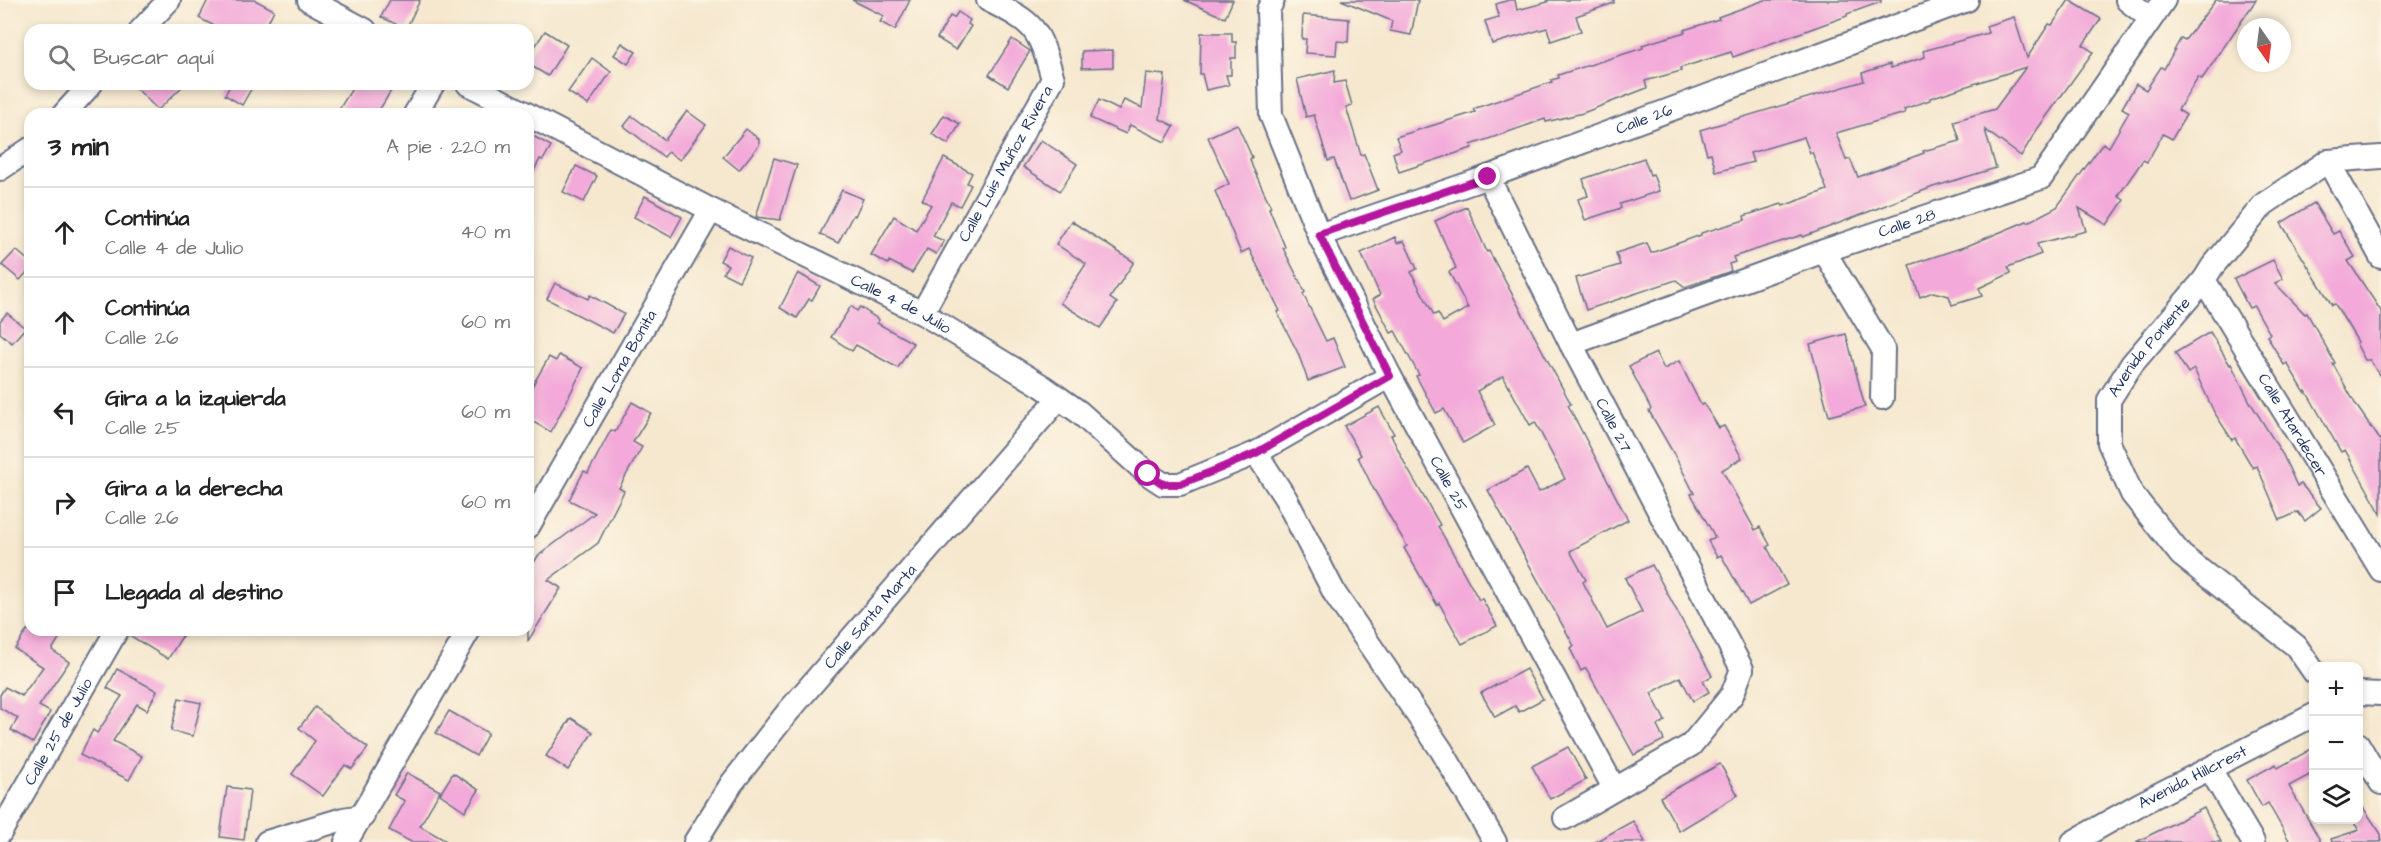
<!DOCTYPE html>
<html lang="es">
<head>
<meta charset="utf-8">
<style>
	body { margin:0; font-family:"Architects Daughter",sans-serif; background:#f2f2f2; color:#222 }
	.controls { position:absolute; right:18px; bottom:18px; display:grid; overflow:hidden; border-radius:12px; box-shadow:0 3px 9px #0003 }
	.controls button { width:54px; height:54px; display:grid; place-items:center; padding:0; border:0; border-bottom:2px solid #e0e0e0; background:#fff; color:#222; font:30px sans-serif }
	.compass { position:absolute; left:2237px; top:18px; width:54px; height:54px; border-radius:50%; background:#fff; box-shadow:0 3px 9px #0003; rotate:166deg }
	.stop { position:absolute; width:18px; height:18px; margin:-14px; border:4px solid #b5179e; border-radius:50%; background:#fff }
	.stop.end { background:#b5179e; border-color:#fff; box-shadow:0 2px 6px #0008 }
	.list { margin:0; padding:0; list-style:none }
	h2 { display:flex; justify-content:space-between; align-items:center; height:78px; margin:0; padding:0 24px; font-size:26px }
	h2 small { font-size:20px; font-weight:400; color:#767676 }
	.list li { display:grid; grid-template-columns:39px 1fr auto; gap:18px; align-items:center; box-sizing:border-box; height:90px; padding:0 24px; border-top:2px solid #e0e0e0 }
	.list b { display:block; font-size:22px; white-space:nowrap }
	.list p { margin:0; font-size:20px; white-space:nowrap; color:#767676 }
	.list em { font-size:20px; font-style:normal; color:#767676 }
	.icon { flex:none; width:33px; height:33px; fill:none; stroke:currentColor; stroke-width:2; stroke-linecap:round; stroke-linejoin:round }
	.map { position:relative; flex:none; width:2381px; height:842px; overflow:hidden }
	.search { position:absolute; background:#fff; box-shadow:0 3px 9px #0003; left:24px; top:24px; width:510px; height:66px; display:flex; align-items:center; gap:15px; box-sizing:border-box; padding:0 21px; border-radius:18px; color:#767676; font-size:22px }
	.panel { position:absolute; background:#fff; box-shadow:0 3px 9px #0003; left:24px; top:108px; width:510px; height:528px; border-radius:18px }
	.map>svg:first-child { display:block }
	.building { fill:#f3a9d9; fill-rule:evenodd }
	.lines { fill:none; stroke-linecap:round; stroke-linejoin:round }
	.minor-casing { stroke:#687086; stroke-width:26 }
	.minor { stroke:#fff; stroke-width:22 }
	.route { stroke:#b5179e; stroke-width:8 }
	.labels { text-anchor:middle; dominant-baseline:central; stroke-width:4.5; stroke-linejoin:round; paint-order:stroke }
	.street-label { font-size:16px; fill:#1b2f5e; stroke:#fcf5e5 }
</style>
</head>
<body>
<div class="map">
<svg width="2381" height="842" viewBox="0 0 2381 842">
	<rect width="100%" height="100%" fill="#fcf5e5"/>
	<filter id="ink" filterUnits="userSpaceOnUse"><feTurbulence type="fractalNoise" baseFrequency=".0167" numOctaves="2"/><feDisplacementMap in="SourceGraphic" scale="12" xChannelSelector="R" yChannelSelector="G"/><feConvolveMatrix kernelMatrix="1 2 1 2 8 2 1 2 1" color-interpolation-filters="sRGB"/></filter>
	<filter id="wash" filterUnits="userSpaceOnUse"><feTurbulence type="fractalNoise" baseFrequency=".008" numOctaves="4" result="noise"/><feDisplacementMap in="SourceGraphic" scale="24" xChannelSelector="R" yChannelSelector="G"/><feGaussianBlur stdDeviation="1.35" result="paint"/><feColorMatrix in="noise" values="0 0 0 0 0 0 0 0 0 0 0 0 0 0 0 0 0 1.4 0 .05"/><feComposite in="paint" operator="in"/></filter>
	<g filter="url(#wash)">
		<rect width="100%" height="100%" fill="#f6e8cf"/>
		<g id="blocks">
			<!-- building -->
			<g class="building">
				<path d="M208 0H255L274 10 264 30H222L199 18Z"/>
				<path d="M390 0H420L406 29 381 17Z"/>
				<path d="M852 0H910L895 30 880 22 884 16Z"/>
				<path d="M1184 0H1233L1225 18Z"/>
				<path d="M1341 0H1418L1411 35 1390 31 1392 21Z"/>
				<path d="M1509 0H1515L1517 10 1548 2 1547 0H1614V3L1576 16 1581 31 1551 41 1547 28 1492 44 1485 21 1499 17 1496 4Z"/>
				<path d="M1765 0H1881V2L1847 14V16L1733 57 1731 52 1680 68 1681 71 1645 81 1647 88 1583 113 1546 122 1545 119 1471 145 1472 148 1399 172 1393 153 1401 150 1396 137 1475 112 1473 109 1552 82 1551 80 1559 78 1558 75 1643 48 1642 45 1685 32 1684 30 1719 19 1718 17Z"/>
				<path d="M2069 0 2101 19 2083 45 2093 52 2036 131 2021 156 1985 130 1996 168 1933 187 1803 237 1802 235 1733 257 1735 262 1729 264 1731 271 1714 277 1685 287 1676 280 1586 310 1576 278 1620 265 1616 253 1647 243 1651 253 1701 235V233L1745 220 1744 216 1782 204 1783 206 1827 190 1812 152 1810 153 1804 137 1750 153 1753 162 1716 172 1711 153 1707 154 1700 130 1864 81 1862 73 1890 64 1891 68 1925 57 1923 51 1988 33 1986 26 2014 17 2027 58 2049 24 2052 25ZM2026 67 1995 109 1954 121 1960 141 1923 151 1924 153 1858 177 1850 159 1846 160 1836 133 1905 113 1904 109 1930 100V98Z"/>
				<path d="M2216 0H2256L2202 79 2198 77 2178 110 2186 115 2172 139 2163 134 2147 162 2143 160 2118 196 2124 200 2107 225 2079 208 2086 231 2037 244 2041 254 2008 267 2011 273 1979 288 1982 296 1952 305 1949 296 1933 292 1920 297 1909 265 1967 246 2027 221 2028 222 2057 207 2103 143 2109 147 2129 112 2122 108 2136 84 2146 90 2161 67 2164 69 2181 38 2185 40Z"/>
				<path d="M958 12 970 20 968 24 971 26 956 50 937 38 950 16 954 18Z"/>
				<path d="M1303 15 1349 19 1348 42 1337 41 1336 55 1305 53 1306 39H1302Z"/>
				<path d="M545 31 567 45 548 76 528 64V57Z"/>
				<path d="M1201 33H1232V42H1236V58H1231V75H1226L1229 85 1206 90 1202 74H1200Z"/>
				<path d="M1012 39 1030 51 1008 87 989 75Z"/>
				<path d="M622 43 636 52 628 64 614 55Z"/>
				<path d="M1113 50V67L1082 68V51Z"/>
				<path d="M592 58 611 72 588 105 568 92Z"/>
				<path d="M1335 70 1334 83 1345 81 1352 105 1346 107 1361 155 1364 154 1378 190 1349 201 1334 159 1328 161 1314 115 1306 117 1297 79Z"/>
				<path d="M1146 73 1165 75 1160 119 1174 126 1165 142 1130 125 1126 134 1090 118 1099 100 1119 110 1124 100 1142 108Z"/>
				<path d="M132 84H185L158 110Z"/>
				<path d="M231 84H254L242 105 225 95Z"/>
				<path d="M355 84H395L377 114H336Z"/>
				<path d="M687 111 706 125 680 160 668 152 664 157 624 126 632 116 665 140Z"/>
				<path d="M944 115 960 124 948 144 932 134Z"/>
				<path d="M1237 124 1252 157 1250 159 1252 166 1271 207 1269 208 1285 247 1283 248 1305 292 1303 294 1326 341 1333 338 1345 367 1308 381 1298 353 1277 312 1280 311 1249 249 1241 253 1215 191 1229 184 1208 137Z"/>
				<path d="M746 129 759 139V145L739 170 723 157Z"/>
				<path d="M528 133 551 146 543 160 540 159 528 182Z"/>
				<path d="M1041 140 1077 164 1060 191 1023 167Z"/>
				<path d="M774 158 797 165 780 220 756 217Z"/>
				<path d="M944 158 972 173 967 183 971 185 960 206 951 202 933 236 944 241 936 254 927 249 912 273 889 261 888 264 871 255 894 216 916 230 931 205 922 200Z"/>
				<path d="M1644 158 1650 175 1653 174 1659 191 1620 204 1621 208 1585 220 1578 199 1588 196 1583 179Z"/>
				<path d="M576 166 597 176 584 202 563 192Z"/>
				<path d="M842 190 863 199 855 216 853 215 838 243 820 234Z"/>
				<path d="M645 196 682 217 671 237 634 217Z"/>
				<path d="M2314 203 2333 234 2339 231 2355 257 2348 261 2381 311V378L2370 360H2365L2356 343 2358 342 2335 304 2332 305 2281 223Z"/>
				<path d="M1467 207 1487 252 1489 251 1571 404 1568 405 1628 520 1570 551 1586 580 1583 582 1607 629 1642 612 1625 578 1652 565 1712 676 1703 681 1709 692 1693 701 1680 677 1651 693 1665 721 1657 726 1664 740 1634 755 1586 668 1581 671 1570 648 1574 646 1488 490 1527 469 1539 492 1565 479 1535 422 1530 425 1503 376 1477 391 1495 425 1463 443 1444 409 1436 413 1416 376 1419 375 1395 331 1391 333 1373 299 1380 295 1361 253 1395 237 1397 243 1404 241 1417 269 1411 272 1434 315 1438 313 1443 322 1468 308 1449 272 1456 268 1435 221Z"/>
				<path d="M1071 221 1134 262 1110 298 1117 303 1100 328 1060 303 1086 264 1056 244Z"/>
				<path d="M728 246 751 258 739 281 723 273 728 265 720 261Z"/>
				<path d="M16 250 30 262V269L20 280 2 265Z"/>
				<path d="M2273 260 2283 279 2275 283 2305 314 2307 313 2335 363 2333 364 2356 405 2381 441V514L2345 450 2341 452 2306 391 2305 393 2287 363 2284 365 2267 336 2270 334 2254 306 2249 308 2234 279Z"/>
				<path d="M798 273 820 286 812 300 809 299 797 318 780 308Z"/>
				<path d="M555 283 588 299 590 295 624 314 613 333 547 299Z"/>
				<path d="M851 306 857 311 860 307 879 320 877 323 913 343 898 368 856 345 852 351 831 337Z"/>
				<path d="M7 313 25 328 12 343 0 333V321Z"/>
				<path d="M2210 332 2230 365 2231 364 2250 402 2283 455 2297 486 2301 484 2321 508 2305 521 2298 512 2280 520 2257 466 2253 468 2235 438 2232 440 2214 412 2194 369 2188 373 2175 353Z"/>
				<path d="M1846 334 1865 407 1829 416 1810 344Z"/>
				<path d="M1656 353 1664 369 1679 361 1701 405 1704 404 1719 428 1724 426 1742 458 1722 470 1755 530 1760 527 1770 545 1767 547 1787 585 1749 605 1721 555 1717 557 1708 541 1715 537 1691 494 1694 493 1674 454 1649 411 1651 409 1629 366Z"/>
				<path d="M559 355 583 368 551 432 528 419V393L549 357 556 361Z"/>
				<path d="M632 402 651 413 633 442 642 447 619 488 624 491 598 543 548 580 561 588 528 641V572L538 556 595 513 569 500 584 471 588 473 611 430 615 432Z"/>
				<path d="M1379 407 1394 434 1391 435 1406 466 1440 525 1438 526 1479 600 1482 599 1497 626 1462 644 1439 603 1437 605 1404 548 1407 546 1373 488 1358 457 1361 455 1344 426Z"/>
				<path d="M27 630H64L52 650 69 662 39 706 50 712 33 743 11 730 18 718 0 708V695L5 687 22 696 43 667 15 649Z"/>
				<path d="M130 630H186L168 659 129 635Z"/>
				<path d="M117 669 157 691 147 710 137 704 113 741 142 756 129 780 80 755 93 730 97 733 122 696 107 688Z"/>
				<path d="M1526 669 1543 699 1519 712 1515 706 1495 717 1481 693Z"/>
				<path d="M179 698 201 703 193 736 171 731Z"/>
				<path d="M315 707 368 748 352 769 345 765 323 796 292 774 315 741 299 728Z"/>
				<path d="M449 711 488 733 476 756 436 733Z"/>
				<path d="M571 718 593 732 568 770 546 756Z"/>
				<path d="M1568 747 1586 780 1550 799 1532 766Z"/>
				<path d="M2313 748V773L2289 786 2321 842H2290L2268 803 2262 807 2247 780 2276 764 2278 768Z"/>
				<path d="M1720 764 1738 795 1679 831 1660 797Z"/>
				<path d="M407 773 440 791 420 826 448 842H411L389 830 405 801 394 795Z"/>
				<path d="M453 773 479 790 465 811 440 794Z"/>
				<path d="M227 787 250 790 244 840 220 837Z"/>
				<path d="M2358 800 2381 834V842H2332L2331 839 2359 830 2354 823 2358 821Z"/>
				<path d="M2204 808 2221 842H2136Z"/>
				<path d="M1633 821 1645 842H1595Z"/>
			</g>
		</g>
	</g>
	<g filter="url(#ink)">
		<use href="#blocks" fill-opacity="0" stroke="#687086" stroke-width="1.5"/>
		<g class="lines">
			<!-- minor casing -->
			<g class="minor-casing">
				<g id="minor">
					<path d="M309 0 365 30"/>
					<path id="s1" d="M1273 0 1268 10 1271 115 1319 235 1390 376 1614 788"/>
					<path d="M2127 0 2150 18"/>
					<path d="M141 30 169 0"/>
					<path d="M468 84 527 114"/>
					<path d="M64 114 91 84"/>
					<path d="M415 114 433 84"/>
					<path id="s2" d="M528 115 711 210 922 313 1042 386 1079 412 1148 474 1163 484H1180L1256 453 1390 376"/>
					<path d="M2328 161 2381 257"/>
					<path d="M0 169 30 149"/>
					<path id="s3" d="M1488 177 1571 344 1742 669 1732 695 1691 745 1565 818"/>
					<path id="s4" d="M1319 235 1488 177 1967 0"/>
					<path d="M1824 251 1883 349 1882 398"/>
					<path id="s5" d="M2204 280 2381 570"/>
					<path id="s6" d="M922 313 1053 79C1038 27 1036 24 988 0"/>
					<path id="s7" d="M1571 344 1824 251 2041 178 2164 0"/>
					<path d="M1256 453 1286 499 1335 594 1442 751 1495 842"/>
					<path id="s8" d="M528 527 711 210"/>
					<path id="s9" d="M2314 672 2296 646 2181 555 2132 494 2109 443V400L2132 364 2204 280 2212 267 2264 204 2328 161 2381 157"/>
					<path d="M2358 693 2381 694"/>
					<path d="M2358 744 2381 783"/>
					<path d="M2210 769 2253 842"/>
					<path id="s10" d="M0 833 117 630"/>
					<path d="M267 842 343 819 363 816"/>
					<path d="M346 842 469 630"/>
					<path id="s11" d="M695 842 732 783 787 713 1059 398"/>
					<path id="s12" d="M2073 842 2140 804 2314 715"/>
				</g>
			</g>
			<!-- minor -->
			<use href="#minor" class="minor"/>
		</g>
	</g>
	<g class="lines" filter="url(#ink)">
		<!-- route -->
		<path class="route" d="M1148 474 1163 484H1180L1216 470 1256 453 1390 376 1319 234 1488 177"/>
	</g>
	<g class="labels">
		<!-- street labels -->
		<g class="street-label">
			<text stroke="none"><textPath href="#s4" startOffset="345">Calle 26</textPath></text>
			<text stroke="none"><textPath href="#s6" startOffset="171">Calle Luis Muñoz Rivera</textPath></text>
			<text stroke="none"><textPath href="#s7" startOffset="357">Calle 28</textPath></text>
			<text stroke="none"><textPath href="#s2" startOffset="418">Calle 4 de Julio</textPath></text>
			<text stroke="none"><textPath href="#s9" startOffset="422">Avenida Poniente</textPath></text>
			<text stroke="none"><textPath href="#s8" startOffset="183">Calle Loma Bonita</textPath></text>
			<text stroke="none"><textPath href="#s3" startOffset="278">Calle 27</textPath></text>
			<text stroke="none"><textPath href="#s5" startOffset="170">Calle Atardecer</textPath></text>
			<text stroke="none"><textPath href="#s1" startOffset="526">Calle 25</textPath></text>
			<text stroke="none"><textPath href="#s11" startOffset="286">Calle Santa Marta</textPath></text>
			<text stroke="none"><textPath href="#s10" startOffset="117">Calle 25 de Julio</textPath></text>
			<text stroke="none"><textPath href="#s12" startOffset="136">Avenida Hillcrest</textPath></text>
		</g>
	</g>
</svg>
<div class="controls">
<button>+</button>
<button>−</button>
<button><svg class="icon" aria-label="layers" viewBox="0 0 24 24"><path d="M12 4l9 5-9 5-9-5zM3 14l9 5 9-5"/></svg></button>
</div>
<svg class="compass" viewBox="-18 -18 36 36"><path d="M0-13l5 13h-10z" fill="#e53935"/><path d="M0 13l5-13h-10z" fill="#767676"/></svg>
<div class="stop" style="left:1148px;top:474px"></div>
<div class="stop end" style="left:1488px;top:177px"></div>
<div class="search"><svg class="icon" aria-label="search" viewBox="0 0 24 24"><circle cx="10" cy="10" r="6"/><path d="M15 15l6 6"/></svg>Buscar aquí</div>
<section class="panel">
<h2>3 min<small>A pie · 220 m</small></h2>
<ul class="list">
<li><svg class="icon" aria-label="ahead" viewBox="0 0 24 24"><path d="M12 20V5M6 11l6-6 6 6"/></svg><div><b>Continúa</b><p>Calle 4 de Julio</p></div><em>40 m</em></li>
<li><svg class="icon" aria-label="ahead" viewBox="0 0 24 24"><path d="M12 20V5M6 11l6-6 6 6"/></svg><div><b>Continúa</b><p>Calle 26</p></div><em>60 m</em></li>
<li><svg class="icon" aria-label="left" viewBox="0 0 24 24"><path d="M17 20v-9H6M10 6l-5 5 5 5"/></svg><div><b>Gira a la izquierda</b><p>Calle 25</p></div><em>60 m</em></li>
<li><svg class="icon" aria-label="right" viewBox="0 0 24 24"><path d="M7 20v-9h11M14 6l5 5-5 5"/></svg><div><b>Gira a la derecha</b><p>Calle 26</p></div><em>60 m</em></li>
<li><svg class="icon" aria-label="arrive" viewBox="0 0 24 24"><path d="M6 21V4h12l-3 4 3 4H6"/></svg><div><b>Llegada al destino</b></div></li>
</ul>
</section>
</div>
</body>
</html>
